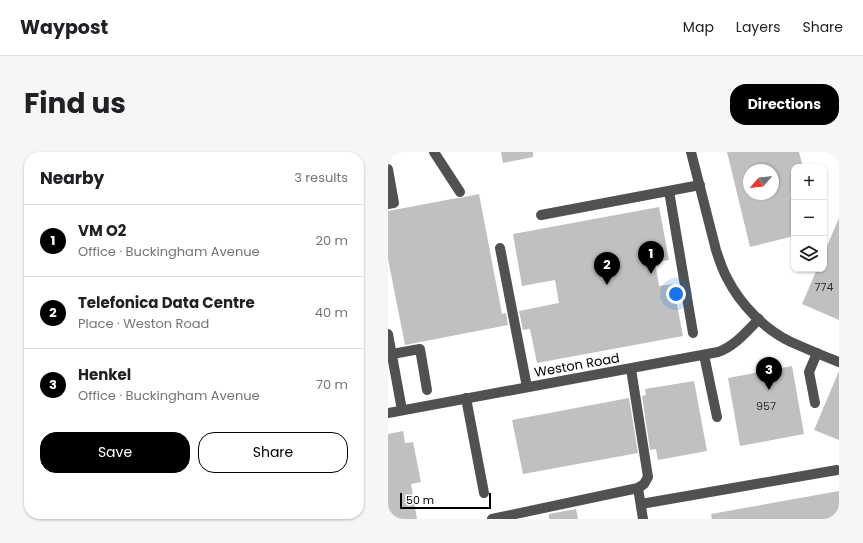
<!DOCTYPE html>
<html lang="en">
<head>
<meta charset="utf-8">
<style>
	body { margin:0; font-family:Poppins,sans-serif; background:#f6f6f6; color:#202124 }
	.controls { position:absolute; right:12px; top:12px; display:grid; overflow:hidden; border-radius:8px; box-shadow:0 1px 3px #0004 }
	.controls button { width:36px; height:36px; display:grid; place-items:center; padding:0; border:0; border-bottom:1px solid #e0e0e0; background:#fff; color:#202124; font:20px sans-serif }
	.compass { position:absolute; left:355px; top:12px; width:36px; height:36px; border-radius:50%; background:#fff; box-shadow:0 1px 3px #0004; rotate:242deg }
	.scale { position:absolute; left:12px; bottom:10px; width:91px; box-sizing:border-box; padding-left:4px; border:2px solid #000; border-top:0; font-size:11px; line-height:14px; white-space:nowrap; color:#000; -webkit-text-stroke:3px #fff; paint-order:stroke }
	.you { position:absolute; left:288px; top:142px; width:14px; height:14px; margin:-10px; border:3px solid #fff; border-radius:50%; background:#1a73e8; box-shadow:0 0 0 6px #1a73e833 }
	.badge { display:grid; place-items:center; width:26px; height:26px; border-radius:50%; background:#000; color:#fff; font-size:13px; font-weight:700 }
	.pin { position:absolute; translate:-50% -33px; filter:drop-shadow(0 1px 2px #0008) }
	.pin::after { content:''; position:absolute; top:21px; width:14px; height:12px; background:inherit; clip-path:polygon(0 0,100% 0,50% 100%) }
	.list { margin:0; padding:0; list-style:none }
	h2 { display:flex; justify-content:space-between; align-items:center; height:52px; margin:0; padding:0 16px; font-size:17px }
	h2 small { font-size:13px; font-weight:400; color:#757577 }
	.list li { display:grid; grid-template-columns:26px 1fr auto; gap:12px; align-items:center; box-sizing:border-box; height:72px; padding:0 16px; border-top:1px solid #e0e0e0 }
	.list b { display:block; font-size:15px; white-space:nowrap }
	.list p { margin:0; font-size:13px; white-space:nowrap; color:#757577 }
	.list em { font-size:13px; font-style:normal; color:#757577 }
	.actions { display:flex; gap:8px; padding:12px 16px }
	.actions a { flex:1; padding:9px 0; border:1px solid #000; border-radius:16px; text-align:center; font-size:14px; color:#000 }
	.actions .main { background:#000; color:#fff }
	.icon { flex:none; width:22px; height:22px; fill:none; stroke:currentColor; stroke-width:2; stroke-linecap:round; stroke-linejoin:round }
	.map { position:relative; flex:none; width:451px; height:367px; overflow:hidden; border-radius:16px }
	header { display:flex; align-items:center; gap:24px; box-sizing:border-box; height:56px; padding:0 20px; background:#fff; border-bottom:1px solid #e0e0e0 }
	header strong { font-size:19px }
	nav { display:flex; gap:22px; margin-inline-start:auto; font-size:14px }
	.intro { display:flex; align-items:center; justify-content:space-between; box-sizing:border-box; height:96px; padding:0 24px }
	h1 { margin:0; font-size:28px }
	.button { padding:10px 18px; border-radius:16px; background:#000; color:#fff; font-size:14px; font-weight:700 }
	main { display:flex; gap:24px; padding:0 24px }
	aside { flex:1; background:#fff; border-radius:16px; box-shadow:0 1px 3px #0004 }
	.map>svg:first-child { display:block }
	.building { fill:#c0c0c0; fill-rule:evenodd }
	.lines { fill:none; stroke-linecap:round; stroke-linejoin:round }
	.minor { stroke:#515151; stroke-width:10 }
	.labels { text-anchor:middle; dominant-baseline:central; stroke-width:4; stroke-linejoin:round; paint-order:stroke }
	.number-label { font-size:11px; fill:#303030 }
	.street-label { font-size:13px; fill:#000; stroke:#fff }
</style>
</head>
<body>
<header>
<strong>Waypost</strong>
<nav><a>Map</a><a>Layers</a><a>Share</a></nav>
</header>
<div class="intro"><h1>Find us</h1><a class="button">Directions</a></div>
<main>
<aside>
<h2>Nearby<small>3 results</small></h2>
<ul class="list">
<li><span class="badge">1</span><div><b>VM O2</b><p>Office · Buckingham Avenue</p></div><em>20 m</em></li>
<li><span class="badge">2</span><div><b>Telefonica Data Centre</b><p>Place · Weston Road</p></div><em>40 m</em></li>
<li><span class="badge">3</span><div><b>Henkel</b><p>Office · Buckingham Avenue</p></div><em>70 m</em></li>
</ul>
<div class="actions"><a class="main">Save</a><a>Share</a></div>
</aside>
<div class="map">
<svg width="451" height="367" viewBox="0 0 451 367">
	<rect width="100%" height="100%" fill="#fff"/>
	<!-- building -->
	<g class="building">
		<path d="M113 0H145V5L115 11Z"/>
		<path d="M339 0H411L415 15H406V84L362 95ZM361 18H385V42H361Z"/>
		<path d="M91 42 114 162 118 161 120 173 17 193 0 107V59L69 46H73L76 45Z"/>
		<path d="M271 55 281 108 267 110 271 134 285 132 295 184 149 211 142 177 135 178 131 159 171 151 167 128 134 134 125 82Z"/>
		<path d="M451 66V168L414 152 429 117H436V101Z"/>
		<path d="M404 214 416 282 352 294 340 226Z"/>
		<path d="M451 219V288L426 278Z"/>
		<path d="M306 229 319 299 270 308 268 297 262 298 254 244 258 243 257 237Z"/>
		<path d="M241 246 250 301 135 322 124 268Z"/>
		<path d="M15 279 17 291 25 290 33 330 23 332 29 367H0V282Z"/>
		<path d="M451 339V367H324L323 362Z"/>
		<path d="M188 357 190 367H161V362Z"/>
	</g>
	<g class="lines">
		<!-- minor -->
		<g class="minor">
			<path d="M46 0 72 40"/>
			<path d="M303 0 328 98C331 107 334 117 339 126 352 152 376 177 403 190 419 197 435 204 451 210"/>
			<path d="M0 17 6 51 0 52"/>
			<path d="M281 39 305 181"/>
			<path d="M153 63 312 33"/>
			<path d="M112 96 139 235"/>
			<path d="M0 182 14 258"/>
			<path d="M4 202 32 197 39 238"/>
			<path d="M316 203 329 265"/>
			<path d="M78 246 96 341"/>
			<path d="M427 251 421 220 429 201"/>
			<path d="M0 261 330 200C347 194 359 179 371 167"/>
			<path d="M250 336 255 367"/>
			<path d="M253 352 449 318"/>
			<path d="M104 367 250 336 256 332 260 325 243 217"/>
		</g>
	</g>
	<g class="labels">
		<!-- number labels -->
		<g class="number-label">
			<text x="436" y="135">774</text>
			<text x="378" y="254">957</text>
		</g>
		<!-- street labels -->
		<g class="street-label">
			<text transform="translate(189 213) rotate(-10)">Weston Road</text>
		</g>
	</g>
</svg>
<div class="controls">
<button>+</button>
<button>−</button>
<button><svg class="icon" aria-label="layers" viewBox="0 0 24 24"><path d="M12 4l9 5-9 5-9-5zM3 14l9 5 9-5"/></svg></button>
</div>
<svg class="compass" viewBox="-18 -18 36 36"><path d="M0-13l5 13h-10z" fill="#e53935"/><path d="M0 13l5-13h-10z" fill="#757577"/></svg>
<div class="scale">50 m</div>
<div class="you"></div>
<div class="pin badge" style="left:263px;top:122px">1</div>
<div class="pin badge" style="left:219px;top:133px">2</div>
<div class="pin badge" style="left:381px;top:238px">3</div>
</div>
</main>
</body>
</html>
